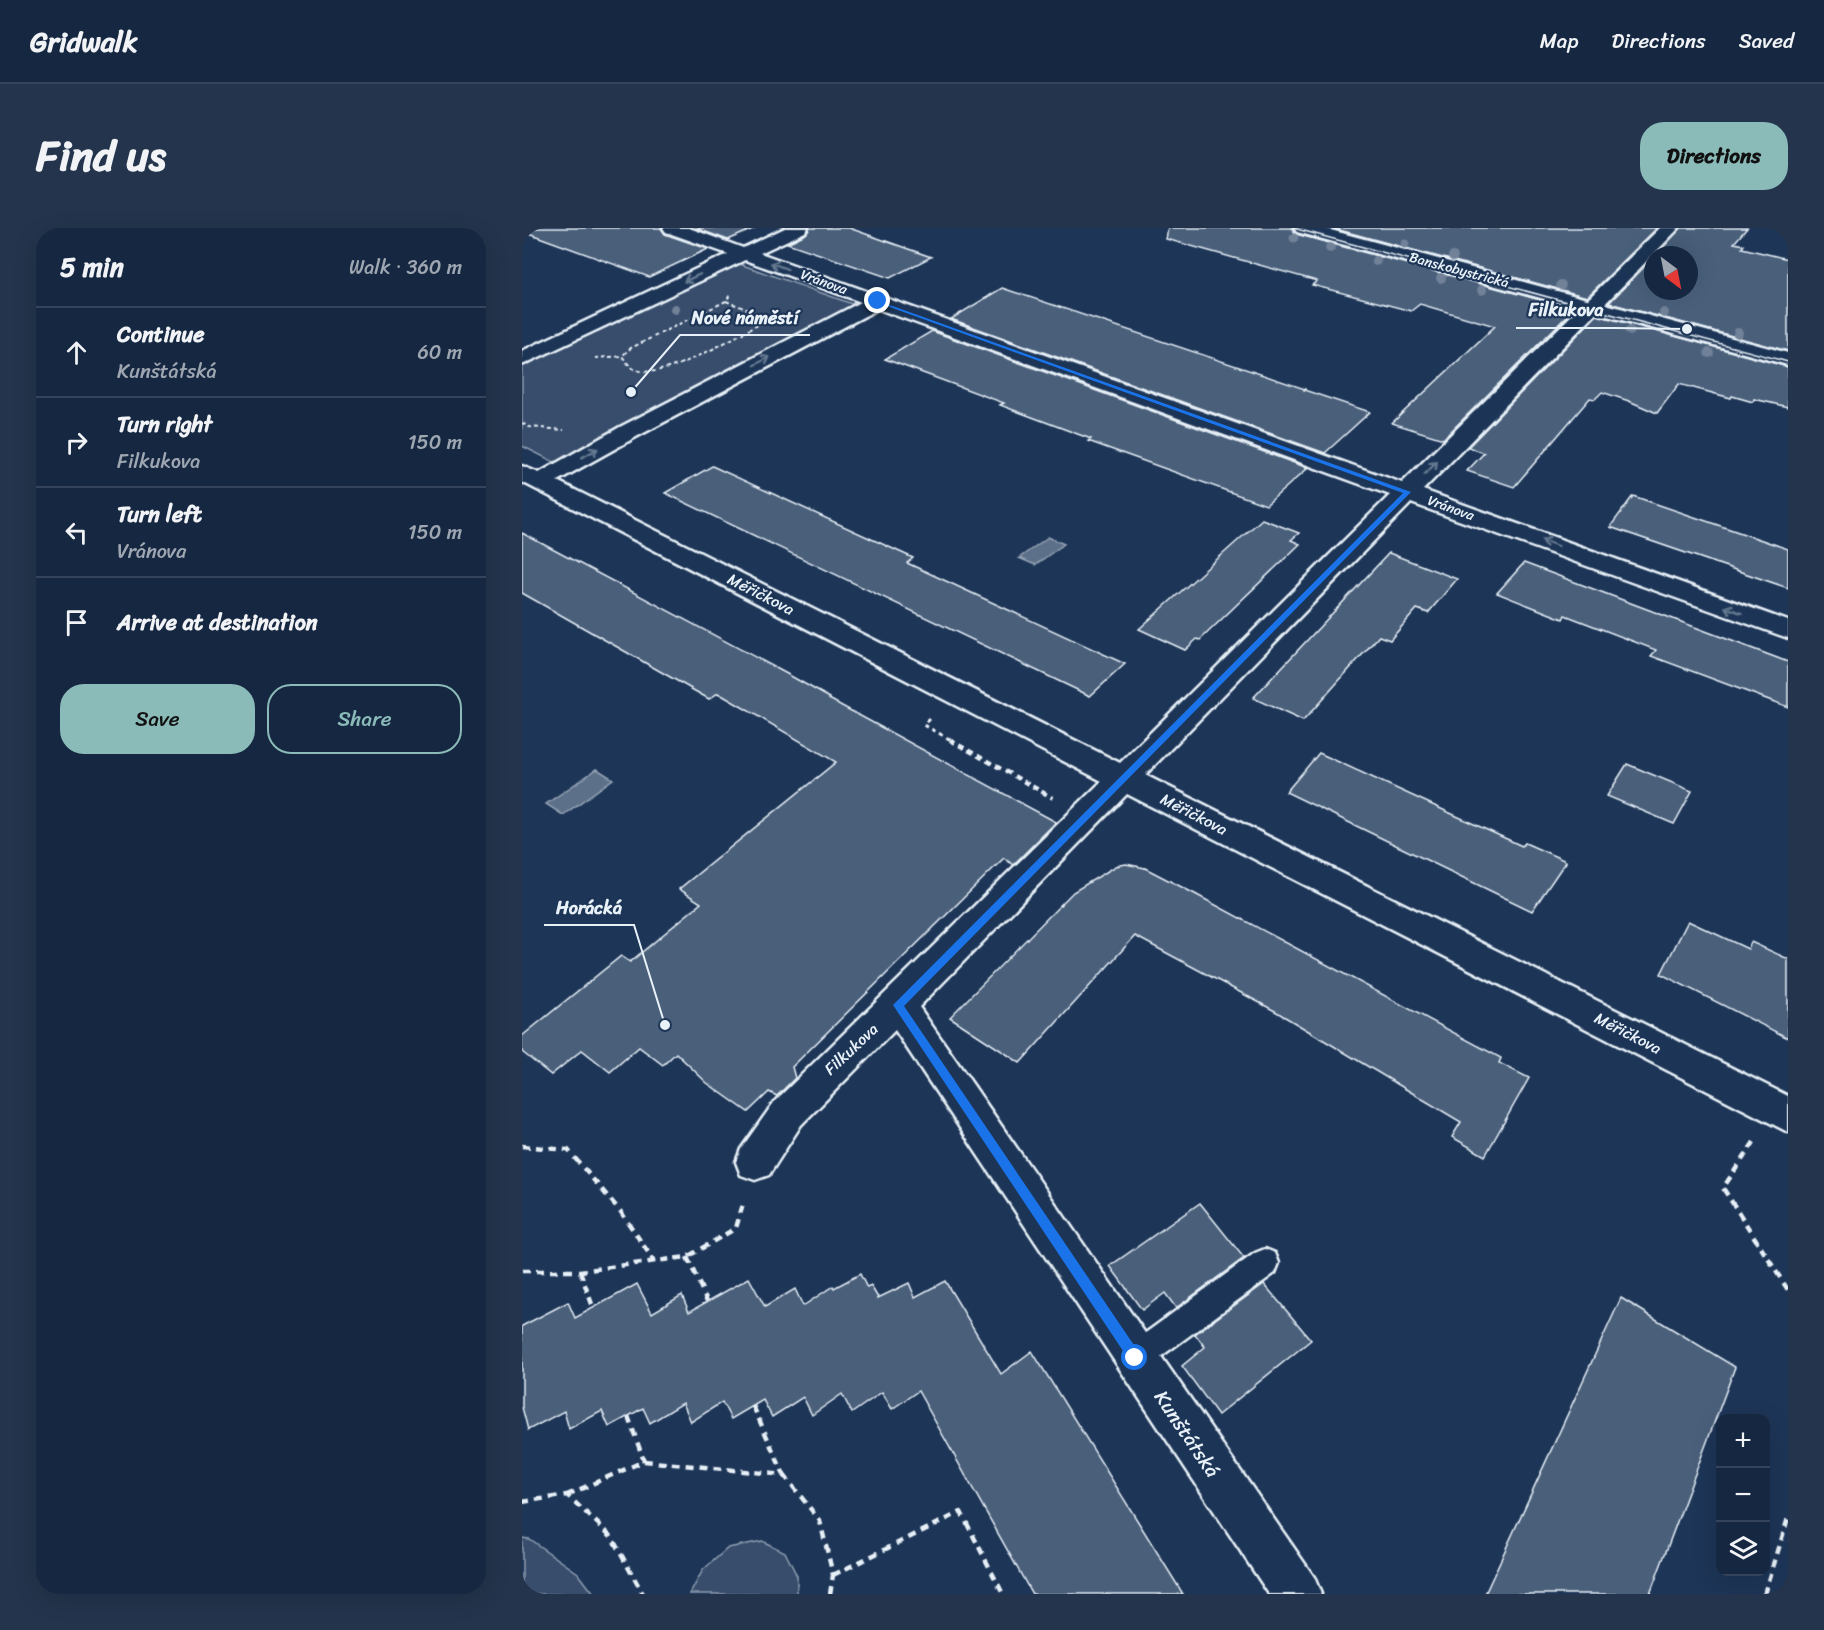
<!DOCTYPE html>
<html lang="en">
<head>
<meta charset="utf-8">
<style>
	body { margin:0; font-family:Sriracha,sans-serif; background:#23344c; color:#f1f3f6 }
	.controls { position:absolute; right:18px; bottom:18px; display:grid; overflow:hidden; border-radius:12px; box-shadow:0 6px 24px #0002 }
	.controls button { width:54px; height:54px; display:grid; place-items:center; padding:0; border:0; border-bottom:2px solid #35445a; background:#162841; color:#f1f3f6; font:30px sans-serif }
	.compass { position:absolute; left:1122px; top:18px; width:54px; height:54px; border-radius:50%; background:#162841; box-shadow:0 6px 24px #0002; rotate:148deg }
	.stop { position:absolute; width:18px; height:18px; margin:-14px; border:4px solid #1a73e8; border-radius:50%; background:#fff }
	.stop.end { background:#1a73e8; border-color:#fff; box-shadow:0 2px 6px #0008 }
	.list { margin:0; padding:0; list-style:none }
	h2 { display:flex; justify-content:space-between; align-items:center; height:78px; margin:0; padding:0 24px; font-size:26px }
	h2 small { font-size:20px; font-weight:400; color:#9ea6b1 }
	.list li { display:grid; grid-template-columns:39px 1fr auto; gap:18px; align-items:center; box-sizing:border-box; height:90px; padding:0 24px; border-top:2px solid #35445a }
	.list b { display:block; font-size:22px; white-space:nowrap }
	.list p { margin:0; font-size:20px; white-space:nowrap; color:#9ea6b1 }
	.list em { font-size:20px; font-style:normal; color:#9ea6b1 }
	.actions { display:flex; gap:12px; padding:18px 24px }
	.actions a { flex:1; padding:14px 0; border:2px solid #8bbbb9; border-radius:24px; text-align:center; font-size:21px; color:#8bbbb9 }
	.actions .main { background:#8bbbb9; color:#111 }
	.icon { flex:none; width:33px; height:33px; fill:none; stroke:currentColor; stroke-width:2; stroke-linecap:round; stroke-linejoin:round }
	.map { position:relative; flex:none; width:1266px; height:1366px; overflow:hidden; border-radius:24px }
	header { display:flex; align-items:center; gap:36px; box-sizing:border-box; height:84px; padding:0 30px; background:#162841; border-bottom:2px solid #35445a }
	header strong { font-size:28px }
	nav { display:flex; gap:33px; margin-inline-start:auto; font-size:21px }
	.intro { display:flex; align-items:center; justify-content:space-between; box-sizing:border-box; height:144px; padding:0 36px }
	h1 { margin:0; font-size:42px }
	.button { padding:15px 27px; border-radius:24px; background:#8bbbb9; color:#111; font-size:21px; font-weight:700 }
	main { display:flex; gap:36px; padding:0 36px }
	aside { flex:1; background:#162841; border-radius:24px; box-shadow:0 6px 24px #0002 }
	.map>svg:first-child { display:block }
	.green { fill:#374d6c; stroke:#909fb2; stroke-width:1.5 }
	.water { fill:#5d7089; stroke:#95a4b5; stroke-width:1.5 }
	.building { fill:#495e7a; stroke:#e8f1f8; stroke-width:1.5 }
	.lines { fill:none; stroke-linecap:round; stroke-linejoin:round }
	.lane-casing { stroke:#e8f1f8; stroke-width:5 }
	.street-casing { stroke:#e8f1f8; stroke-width:5 }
	.secondary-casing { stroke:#e8f1f8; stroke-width:5 }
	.path-far3 { stroke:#e8f1f8; stroke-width:2; stroke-dasharray:4 3; stroke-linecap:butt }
	.path-far2 { stroke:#e8f1f8; stroke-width:3; stroke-dasharray:4.5 4; stroke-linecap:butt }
	.path-far1 { stroke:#e8f1f8; stroke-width:4; stroke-dasharray:6 4.5; stroke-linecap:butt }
	.path { stroke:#e8f1f8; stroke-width:4.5; stroke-dasharray:8 6; stroke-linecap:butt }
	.lane { fill:#1d3557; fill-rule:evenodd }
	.street { fill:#1d3557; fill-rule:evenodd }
	.secondary { fill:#1d3557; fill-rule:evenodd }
	.tram { stroke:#e8f1f8; stroke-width:1.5 }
	.tree { fill:#708198 }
	.oneway { stroke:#64778f }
	.route { fill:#1a73e8 }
	.labels { text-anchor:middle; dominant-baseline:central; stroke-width:4.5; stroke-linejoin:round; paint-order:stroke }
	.far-street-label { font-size:14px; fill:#e8f1f8; stroke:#1d3557 }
	.street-label { font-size:16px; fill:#e8f1f8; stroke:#1d3557 }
	.near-street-label { font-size:20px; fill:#e8f1f8; stroke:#1d3557 }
	.leader { fill:none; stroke:#e8f1f8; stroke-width:2 }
	.callout-dot { fill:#e8f1f8; stroke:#1d3557; stroke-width:2 }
	.callout-label { font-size:18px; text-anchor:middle; font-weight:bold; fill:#e8f1f8; stroke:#1d3557; stroke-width:4.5; stroke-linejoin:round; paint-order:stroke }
</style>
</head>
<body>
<header>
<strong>Gridwalk</strong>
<nav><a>Map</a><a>Directions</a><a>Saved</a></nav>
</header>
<div class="intro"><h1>Find us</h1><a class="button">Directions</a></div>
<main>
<aside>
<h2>5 min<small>Walk · 360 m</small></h2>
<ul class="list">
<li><svg class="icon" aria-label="ahead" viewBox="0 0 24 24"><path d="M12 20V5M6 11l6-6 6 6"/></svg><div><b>Continue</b><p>Kunštátská</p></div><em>60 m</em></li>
<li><svg class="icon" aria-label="right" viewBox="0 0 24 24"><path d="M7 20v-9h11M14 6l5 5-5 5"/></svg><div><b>Turn right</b><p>Filkukova</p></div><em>150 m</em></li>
<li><svg class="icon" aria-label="left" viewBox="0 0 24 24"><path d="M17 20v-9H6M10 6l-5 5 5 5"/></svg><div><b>Turn left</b><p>Vránova</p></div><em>150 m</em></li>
<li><svg class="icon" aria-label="arrive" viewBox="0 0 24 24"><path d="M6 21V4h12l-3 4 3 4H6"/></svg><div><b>Arrive at destination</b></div></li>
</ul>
<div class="actions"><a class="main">Save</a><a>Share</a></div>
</aside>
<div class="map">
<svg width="1266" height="1366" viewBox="0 0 1266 1366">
	<rect width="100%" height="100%" fill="#1d3557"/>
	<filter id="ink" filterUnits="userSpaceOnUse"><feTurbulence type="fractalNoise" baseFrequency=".0167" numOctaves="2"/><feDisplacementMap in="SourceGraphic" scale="12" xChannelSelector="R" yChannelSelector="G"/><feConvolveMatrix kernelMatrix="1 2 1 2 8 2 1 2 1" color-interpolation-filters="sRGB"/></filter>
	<g filter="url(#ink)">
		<!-- green -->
		<g class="green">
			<path d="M212 34 336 78 258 119 247 120 97 200 36 236 0 218V135Z"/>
			<path d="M0 1310 7 1311 56 1345 72 1366H0Z"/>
			<path d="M240 1313 263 1324 275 1348V1366H168L181 1342 206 1320Z"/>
		</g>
		<!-- water -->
		<g class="water">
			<path d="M526 309 542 316 513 337 497 330Z"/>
			<path d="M75 541 91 551 41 587 24 576Z"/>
		</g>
		<!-- building -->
		<g class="building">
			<path d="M7 0H139L143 6 186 21 127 49 6 5Z"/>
			<path d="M173 0H233L206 12Z"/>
			<path d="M288 0H327L409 29 368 50 265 15 284 6Z"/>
			<path d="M646 0H770L774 6 1052 81 921 211 870 195 973 98 898 76 889 83 790 57 795 53 644 11Z"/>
			<path d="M810 0H1135L1065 69Z"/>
			<path d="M1159 0H1225L1212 15 1222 17 1220 20 1266 31V123L1087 75 1131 30V63H1167V27H1134Z"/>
			<path d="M480 60 783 161 782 162 848 184 803 225 429 91Z"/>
			<path d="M1075 87 1266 139V179L1232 171 1231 174 1210 168 1209 170 1157 156 1135 185 1107 173 1080 164 1073 171 1068 170 992 259 945 243 962 225 946 219Z"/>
			<path d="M410 103 786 240 744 277 566 213 569 211 478 177 482 175 363 131Z"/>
			<path d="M190 238 391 330 385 335 603 436 568 468 143 265Z"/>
			<path d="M1111 268 1266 321V360L1088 299Z"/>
			<path d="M740 291 777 305 769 312 778 316 678 412 675 411 663 422 617 401Z"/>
			<path d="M0 305 265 446 308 470 307 471 534 594 491 637 482 630 270 839 273 850 255 868 247 864 226 884 185 855 154 825 141 837 117 819 88 844 60 822 29 847 0 824V808L99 728 108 734 179 675 157 661 314 534 196 465 187 471 0 365Z"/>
			<path d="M867 325 935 351 906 385 895 381 868 412 857 408 781 493 731 470Z"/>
			<path d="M1002 335 1266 434V479L1129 428 1134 422 1043 387 1041 391 975 365Z"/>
			<path d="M797 525 1000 618 1003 615 1044 633 1010 683 764 564Z"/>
			<path d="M1105 536 1170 563 1152 596 1085 568Z"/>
			<path d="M604 636 623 640 673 666 979 830 977 835 1007 850 963 928 930 909 939 894 753 783 613 708 498 835 428 789 551 664 594 638Z"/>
			<path d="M1166 693 1226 721 1229 714 1266 731V810L1139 746Z"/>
			<path d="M678 975 722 1030 654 1080 643 1065 620 1082 588 1038Z"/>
			<path d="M338 1046 345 1060 349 1058 356 1070 387 1055 393 1069 423 1053 479 1146 510 1123 661 1366H510L396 1163 370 1181 360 1164 330 1185 320 1166 290 1187 281 1169 250 1189 241 1172 209 1191 200 1174 169 1194 161 1175 128 1195 121 1180 87 1199 80 1183 47 1201 42 1183 6 1202 0 1179V1098L46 1074 53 1090 115 1056 130 1085 160 1067 167 1084 227 1050 243 1079 273 1061 281 1078 311 1058 312 1060Z"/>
			<path d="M742 1056 789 1112 696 1187 660 1138 683 1119 673 1106Z"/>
			<path d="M1099 1070 1213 1139 1128 1366H963Z"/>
		</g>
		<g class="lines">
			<!-- lane casing -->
			<g class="lane-casing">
				<path id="lane" d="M743 1021 753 1025 757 1035 753 1045 623 1140 613 1145 603 1140 598 1130 603 1120 733 1025Z"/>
			</g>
			<!-- street casing -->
			<g class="street-casing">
				<path id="street" d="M141 0H167L221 20 263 0H286L283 4 238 25 880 255 1138 0H1157L901 262 1266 393V410L889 275 623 547 1266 868V904L605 566 397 779 792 1349 799 1366H747L373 802 279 897 247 947 233 952 219 947 214 934 219 921 253 873 580 553 0 254V238L17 245 98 199 339 74 223 32 0 137V123L206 26 144 4ZM356 81 868 267 598 535 35 253 114 209Z"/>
			</g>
			<!-- secondary casing -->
			<g class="secondary-casing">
				<path id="secondary" d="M772 0H801L1266 125V137L775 4Z"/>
			</g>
			<!-- path-far3 -->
			<g class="path-far3">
				<path d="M208 67 204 73 109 120 100 128C103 132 108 139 112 141 144 156 221 101 253 89"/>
				<path d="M204 73 247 90"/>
				<path d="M73 130 100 128"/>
				<path d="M0 195 7 199 42 202"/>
			</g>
			<!-- path-far2 -->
			<path class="path-far2" d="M408 491 402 497 431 513"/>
			<!-- path-far1 -->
			<path class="path-far1" d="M428 512 531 570"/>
			<!-- path -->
			<g class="path">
				<path d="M1232 914 1201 960 1266 1062"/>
				<path d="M0 918 46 922 99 984 132 1033"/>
				<path d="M165 1029 185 1073"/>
				<path d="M0 1043H58L165 1029 214 1000 222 973"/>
				<path d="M58 1043 71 1079"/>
				<path d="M231 1178 262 1247"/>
				<path d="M106 1188 122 1233"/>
				<path d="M45 1267 122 1233 262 1247 298 1293 311 1347 308 1366"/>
				<path d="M0 1274 45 1267 89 1308 121 1366"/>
				<path d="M311 1347 439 1284 481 1366"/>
				<path d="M1243 1366 1266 1290"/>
			</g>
			<!-- lane -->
			<use href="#lane" class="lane"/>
			<!-- street -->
			<use href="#street" class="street"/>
			<!-- secondary -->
			<use href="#secondary" class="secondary"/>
			<!-- tram -->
			<path class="tram" d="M771 0 1266 134"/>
		</g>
		<!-- trees -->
		<g class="tree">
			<circle cx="772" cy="10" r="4.5"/>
			<circle cx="883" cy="16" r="4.5"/>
			<circle cx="808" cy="20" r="5"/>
			<circle cx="931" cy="29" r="5"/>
			<circle cx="854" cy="33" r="5"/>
			<circle cx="919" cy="50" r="5"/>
			<circle cx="1039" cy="57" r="5"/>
			<circle cx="960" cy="62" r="5"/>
			<circle cx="1022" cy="78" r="5"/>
			<circle cx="153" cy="81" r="5"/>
			<circle cx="1142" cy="85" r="5"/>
			<circle cx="1108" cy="103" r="5"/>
			<circle cx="1216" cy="105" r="5"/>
			<circle cx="1187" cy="125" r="5"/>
		</g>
		<!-- one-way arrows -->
		<defs><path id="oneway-shaft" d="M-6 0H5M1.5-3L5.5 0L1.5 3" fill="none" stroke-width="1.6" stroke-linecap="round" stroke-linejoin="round" transform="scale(1.5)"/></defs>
		<g class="oneway">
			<use href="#oneway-shaft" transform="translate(257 38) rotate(-160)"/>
			<use href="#oneway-shaft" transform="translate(170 50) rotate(155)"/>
			<use href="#oneway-shaft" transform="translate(240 133) rotate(-28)"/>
			<use href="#oneway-shaft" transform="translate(68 225) rotate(-29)"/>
			<use href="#oneway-shaft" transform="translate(909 240) rotate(-45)"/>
			<use href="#oneway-shaft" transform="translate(1028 315) rotate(-160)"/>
			<use href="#oneway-shaft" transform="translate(1211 382) rotate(-160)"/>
		</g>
	</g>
	<!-- route -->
	<path class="route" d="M354 72 889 264 382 778 618 1126 620 1130 618 1135 613 1137 609 1135 371 777 881 265 354 74Z"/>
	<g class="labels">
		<!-- far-street labels -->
		<g class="far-street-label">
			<text transform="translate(937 42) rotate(15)">Banskobystrická</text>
			<text transform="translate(302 54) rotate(20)">Vránova</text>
			<text transform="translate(929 280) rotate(20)">Vránova</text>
		</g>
		<!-- street labels -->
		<g class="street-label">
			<text transform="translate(239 366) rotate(27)">Měřičkova</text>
			<text transform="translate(672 586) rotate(27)">Měřičkova</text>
			<text transform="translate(1106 805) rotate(27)">Měřičkova</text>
			<text transform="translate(329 821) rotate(-43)">Filkukova</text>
		</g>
		<!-- near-street labels -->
		<g class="near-street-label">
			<text transform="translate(665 1206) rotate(56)">Kunštátská</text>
		</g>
	</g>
	<!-- callouts -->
	<path class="leader" d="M1165 101L1093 100H994M109 164L158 107H288M143 797L112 697H22"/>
	<g class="callout-dot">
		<circle cx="1165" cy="101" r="6"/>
		<circle cx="109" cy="164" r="6"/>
		<circle cx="143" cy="797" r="6"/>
	</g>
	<g class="callout-label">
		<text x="1044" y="88">Filkukova</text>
		<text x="223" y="96">Nové náměstí</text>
		<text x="67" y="686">Horácká</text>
	</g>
</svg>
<div class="controls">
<button>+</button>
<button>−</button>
<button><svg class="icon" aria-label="layers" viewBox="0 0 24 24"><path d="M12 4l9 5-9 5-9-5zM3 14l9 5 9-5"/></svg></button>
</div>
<svg class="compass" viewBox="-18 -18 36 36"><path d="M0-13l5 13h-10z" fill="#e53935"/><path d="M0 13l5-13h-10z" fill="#9ea6b1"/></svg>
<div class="stop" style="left:613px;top:1130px"></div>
<div class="stop end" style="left:356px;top:73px"></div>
</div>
</main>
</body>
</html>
